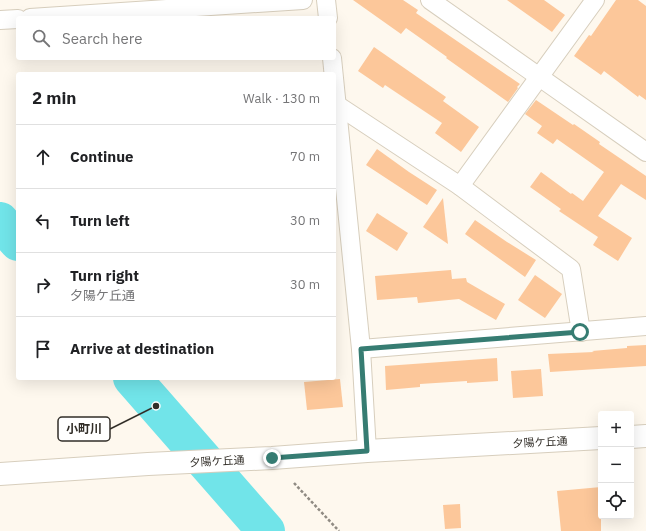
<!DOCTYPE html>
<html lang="en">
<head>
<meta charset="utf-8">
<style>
	body { margin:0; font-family:"IBM Plex Sans","Noto Sans JP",sans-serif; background:#f6f6f6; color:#202124 }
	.controls { position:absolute; right:12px; bottom:12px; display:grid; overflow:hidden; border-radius:4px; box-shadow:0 4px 16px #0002 }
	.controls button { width:36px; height:36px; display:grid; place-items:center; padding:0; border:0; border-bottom:1px solid #e0e0e0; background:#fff; color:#202124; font:20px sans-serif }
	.stop { position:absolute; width:12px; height:12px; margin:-9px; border:3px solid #367c72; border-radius:50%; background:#fff }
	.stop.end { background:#367c72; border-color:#fff; box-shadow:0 1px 4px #0008 }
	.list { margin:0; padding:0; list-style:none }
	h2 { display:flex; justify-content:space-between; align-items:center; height:52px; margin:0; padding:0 16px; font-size:17px }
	h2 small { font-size:13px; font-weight:400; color:#757577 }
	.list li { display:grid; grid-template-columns:26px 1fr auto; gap:12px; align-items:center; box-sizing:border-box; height:64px; padding:0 16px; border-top:1px solid #e0e0e0 }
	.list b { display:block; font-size:15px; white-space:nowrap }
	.list p { margin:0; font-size:13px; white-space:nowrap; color:#757577 }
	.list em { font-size:13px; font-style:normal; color:#757577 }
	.icon { flex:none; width:22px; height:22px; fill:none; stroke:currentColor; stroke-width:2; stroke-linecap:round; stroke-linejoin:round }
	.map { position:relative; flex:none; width:646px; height:531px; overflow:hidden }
	.search { position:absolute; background:#fff; box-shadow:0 4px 16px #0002; left:16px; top:16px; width:320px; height:44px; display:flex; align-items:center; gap:10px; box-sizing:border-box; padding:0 14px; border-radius:4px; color:#757577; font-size:15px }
	.panel { position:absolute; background:#fff; box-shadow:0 4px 16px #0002; left:16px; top:72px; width:320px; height:308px; border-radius:4px }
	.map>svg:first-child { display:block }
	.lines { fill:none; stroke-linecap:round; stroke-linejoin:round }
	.river { stroke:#71e4e9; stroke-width:38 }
	.building { fill:#fcc79a }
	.minor-casing { stroke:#d7cebd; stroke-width:20 }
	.tertiary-casing { stroke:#d7cebd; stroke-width:24 }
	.path { stroke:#908b83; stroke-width:2.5; stroke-dasharray:3 2; stroke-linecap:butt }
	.minor { stroke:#fff; stroke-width:18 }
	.tertiary { stroke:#fff; stroke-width:22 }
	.route { stroke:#367c72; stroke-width:5 }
	.labels { text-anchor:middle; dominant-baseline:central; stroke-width:3.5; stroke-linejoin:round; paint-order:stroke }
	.street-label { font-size:11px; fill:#322e28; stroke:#fff }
	.leader { fill:none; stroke:#322e28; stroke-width:1.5 }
	.callout-dot { fill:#322e28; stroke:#fff; stroke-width:1.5 }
	.callout { fill:#fff; stroke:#322e28; stroke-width:1.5 }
	.callout-label { font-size:12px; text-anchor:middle; font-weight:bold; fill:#322e28 }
</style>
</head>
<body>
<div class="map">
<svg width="646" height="531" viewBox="0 0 646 531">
	<rect width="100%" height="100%" fill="#fef8ee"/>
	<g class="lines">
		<!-- river -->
		<g class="river">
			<path d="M0 221 18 242"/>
			<path d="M132 378 266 531"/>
		</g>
	</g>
	<!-- building -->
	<g class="building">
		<path d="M353 0H403L418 10 416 13 520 84 517 87 518 88 508 102 446 58 447 57 406 28 401 34Z"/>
		<path d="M507 0H544L565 15 552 32Z"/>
		<path d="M616 0H638L646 6V100L639 95 638 97 604 71 601 75 574 56 589 35 591 36Z"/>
		<path d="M374 47 446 97 443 101 479 127 461 152 435 133 442 123 385 85 383 88 358 71Z"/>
		<path d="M536 100 573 125 574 124 600 142 599 144 646 176V200L621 184 598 216 632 238 618 261 593 245 598 237 559 211 561 209 530 187 541 172 571 194 572 193 583 201 604 172 557 139 553 144 537 133 542 126 525 114Z"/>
		<path d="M377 149 409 172 437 190 427 205 366 165Z"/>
		<path d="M443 198 448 244 423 227Z"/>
		<path d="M377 213 408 233 397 251 366 231Z"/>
		<path d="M475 220 507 242 536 260 525 277 465 234Z"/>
		<path d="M451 270 452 279 466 278 467 282 505 304 496 320 459 299 418 303 417 297 377 300 375 276Z"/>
		<path d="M535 275 562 294 545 318 518 300Z"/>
		<path d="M646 345V366L550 372 548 354 594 352 592 351 627 348V346Z"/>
		<path d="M497 358 498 381 467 383V381L420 384V387L386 390 385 366Z"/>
		<path d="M541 369 543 396 513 398 511 371Z"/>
		<path d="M340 379 343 407 307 410 304 382Z"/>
		<path d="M601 487V531H561L557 491Z"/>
		<path d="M460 504 461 528 445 529 443 505Z"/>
	</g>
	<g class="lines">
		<!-- minor casing -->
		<g class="minor-casing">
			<g id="minor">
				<path d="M326 0 328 18"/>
				<path d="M430 0 646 152"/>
				<path d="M30 18 303 0"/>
				<path d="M0 20 18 19"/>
				<path d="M332 58 361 349 367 451"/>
				<path d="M337 105 460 186 571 269 581 332"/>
				<path d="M460 186 595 0"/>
				<path d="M361 349 646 326"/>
			</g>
		</g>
		<!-- tertiary casing -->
		<g class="tertiary-casing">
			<g id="tertiary">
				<path d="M631 437 646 436"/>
				<path d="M0 474 148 464 272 458 367 451 601 438"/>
			</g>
		</g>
		<!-- path -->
		<path class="path" d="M294 483 339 531"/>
		<!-- minor -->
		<use href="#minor" class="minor"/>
		<!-- tertiary -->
		<use href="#tertiary" class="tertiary"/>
	</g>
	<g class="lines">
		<!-- route -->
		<path class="route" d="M272 458 367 451 361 349 580 332"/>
	</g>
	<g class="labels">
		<!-- street labels -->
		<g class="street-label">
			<text transform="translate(540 442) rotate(-3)">夕陽ケ丘通</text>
			<text transform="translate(217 461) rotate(-3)">夕陽ケ丘通</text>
		</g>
	</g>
	<!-- callouts -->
	<path class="leader" d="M156 406L110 429"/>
	<circle class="callout-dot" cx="156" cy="406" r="4"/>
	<rect class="callout" x="58" y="417" width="52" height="24" rx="4"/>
	<g class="callout-label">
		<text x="84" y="433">小町川</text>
	</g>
</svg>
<div class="controls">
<button>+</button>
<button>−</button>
<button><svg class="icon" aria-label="locate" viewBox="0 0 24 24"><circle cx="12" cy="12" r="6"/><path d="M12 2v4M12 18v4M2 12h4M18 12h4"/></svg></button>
</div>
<div class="stop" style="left:580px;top:332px"></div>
<div class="stop end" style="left:272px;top:458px"></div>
<div class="search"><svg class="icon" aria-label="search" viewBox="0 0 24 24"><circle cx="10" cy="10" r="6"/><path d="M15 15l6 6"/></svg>Search here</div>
<section class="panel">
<h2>2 min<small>Walk · 130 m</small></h2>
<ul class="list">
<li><svg class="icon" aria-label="ahead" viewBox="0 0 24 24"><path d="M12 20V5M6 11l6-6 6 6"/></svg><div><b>Continue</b></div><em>70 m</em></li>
<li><svg class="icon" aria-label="left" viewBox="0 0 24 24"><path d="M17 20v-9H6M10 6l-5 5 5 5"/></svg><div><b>Turn left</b></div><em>30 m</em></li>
<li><svg class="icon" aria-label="right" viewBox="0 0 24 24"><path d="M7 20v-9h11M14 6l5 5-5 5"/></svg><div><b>Turn right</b><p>夕陽ケ丘通</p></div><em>30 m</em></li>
<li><svg class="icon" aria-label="arrive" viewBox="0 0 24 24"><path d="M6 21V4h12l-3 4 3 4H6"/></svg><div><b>Arrive at destination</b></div></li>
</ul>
</section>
</div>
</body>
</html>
